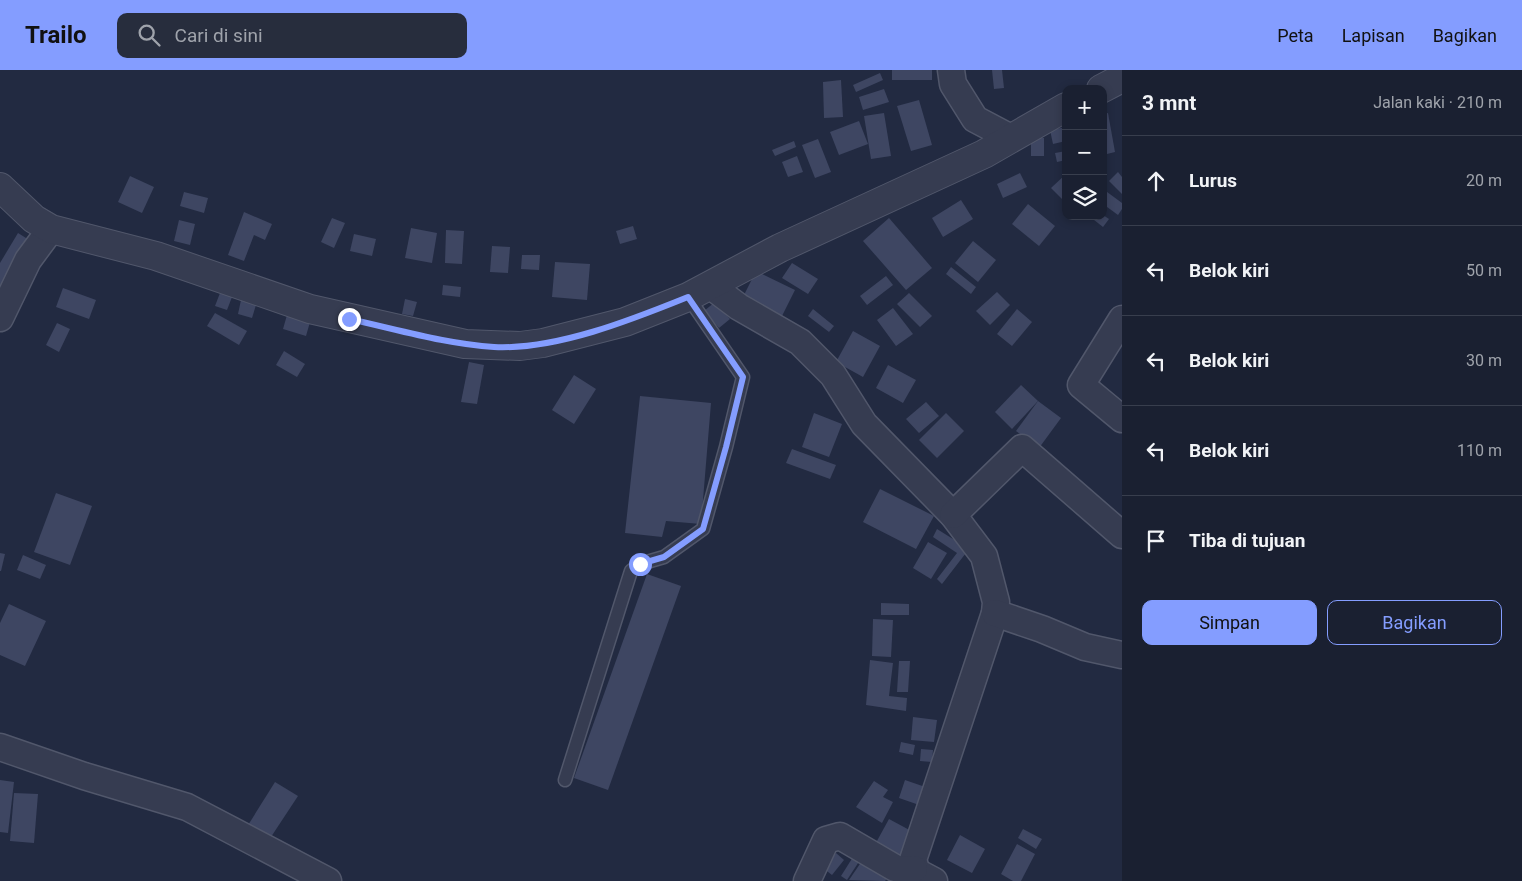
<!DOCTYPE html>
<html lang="id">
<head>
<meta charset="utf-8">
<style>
	body { margin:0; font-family:Roboto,sans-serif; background:#272d3d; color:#f1f3f6 }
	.controls { position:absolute; right:15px; top:15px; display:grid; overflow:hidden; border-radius:10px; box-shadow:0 2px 8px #0003 }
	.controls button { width:45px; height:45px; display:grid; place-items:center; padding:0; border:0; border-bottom:1px solid #383e4d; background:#1a2031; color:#f1f3f6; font:25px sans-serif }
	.stop { position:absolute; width:15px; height:15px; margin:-11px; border:4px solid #849dff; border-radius:50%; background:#fff }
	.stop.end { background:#849dff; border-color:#fff; box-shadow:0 1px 5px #0008 }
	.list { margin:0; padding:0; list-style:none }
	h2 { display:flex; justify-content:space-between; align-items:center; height:65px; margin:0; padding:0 20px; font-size:21px }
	h2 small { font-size:16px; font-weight:400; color:#9fa3ab }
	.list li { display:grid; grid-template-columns:32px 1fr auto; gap:15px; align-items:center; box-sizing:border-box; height:90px; padding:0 20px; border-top:1px solid #383e4d }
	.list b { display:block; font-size:19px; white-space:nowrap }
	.list em { font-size:16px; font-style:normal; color:#9fa3ab }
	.actions { display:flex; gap:10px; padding:15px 20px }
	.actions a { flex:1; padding:11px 0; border:1px solid #849dff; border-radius:10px; text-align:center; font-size:18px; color:#849dff }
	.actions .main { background:#849dff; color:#111 }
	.icon { flex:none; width:28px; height:28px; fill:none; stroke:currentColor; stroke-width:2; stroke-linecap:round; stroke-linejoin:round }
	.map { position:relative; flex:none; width:1122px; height:811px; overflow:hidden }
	header { display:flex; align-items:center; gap:30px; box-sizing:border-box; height:70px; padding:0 25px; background:#849dff; color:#111 }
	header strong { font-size:24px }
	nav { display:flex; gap:28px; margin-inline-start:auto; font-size:18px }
	.search { width:350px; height:45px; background:#272d3d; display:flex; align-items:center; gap:12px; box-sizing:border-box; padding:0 18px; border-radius:10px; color:#9fa3ab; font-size:19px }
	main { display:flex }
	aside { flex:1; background:#1a2031 }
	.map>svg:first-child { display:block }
	.building { fill:#3e4662 }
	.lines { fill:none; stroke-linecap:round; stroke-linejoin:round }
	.service-casing { stroke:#51576b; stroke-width:15 }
	.minor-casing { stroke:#51576b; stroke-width:29 }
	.tertiary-casing { stroke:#51576b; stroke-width:30 }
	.service { stroke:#363c51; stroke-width:12 }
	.minor { stroke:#363c51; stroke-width:26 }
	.tertiary { stroke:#363c51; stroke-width:28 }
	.route { stroke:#849dff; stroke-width:6 }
</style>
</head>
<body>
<header>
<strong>Trailo</strong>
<div class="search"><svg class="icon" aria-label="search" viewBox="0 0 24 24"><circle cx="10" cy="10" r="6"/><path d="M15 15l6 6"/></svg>Cari di sini</div>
<nav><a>Peta</a><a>Lapisan</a><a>Bagikan</a></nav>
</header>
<main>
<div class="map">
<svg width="1122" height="811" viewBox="0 0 1122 811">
	<rect width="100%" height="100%" fill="#222a41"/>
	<!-- building -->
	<g class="building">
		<rect x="892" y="0" width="40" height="10"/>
		<path d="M992 0H1002L1004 18 994 19Z"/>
		<path d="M880 3 883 10 856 22 853 15Z"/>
		<path d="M841 10 843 47 824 48 823 12Z"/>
		<path d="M884 19 889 32 863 40 859 27Z"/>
		<path d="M919 30 932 75 911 81 897 36Z"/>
		<path d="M884 43 891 86 871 89 864 46Z"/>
		<path d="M1108 43 1115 82 1103 85V44Z"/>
		<path d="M859 51 868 74 839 85 830 62Z"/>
		<path d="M1066 57V71L1053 74 1050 60Z"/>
		<rect x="1031" y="68" width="13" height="18"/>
		<path d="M818 69 831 102 815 108 802 75Z"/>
		<path d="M794 71 796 77 775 86 772 80Z"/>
		<path d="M1066 81V90L1057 92 1055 83Z"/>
		<path d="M797 86 803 102 788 107 782 92Z"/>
		<path d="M1118 102 1122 107V124L1109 111Z"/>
		<path d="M1020 103 1027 117 1003 128 997 114Z"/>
		<path d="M1066 104V126L1062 129 1051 118Z"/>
		<path d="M130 106 154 117 142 143 118 132Z"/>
		<path d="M1103 119 1122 133V139L1118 145 1103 134Z"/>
		<path d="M184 122 208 128 204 143 180 136Z"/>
		<path d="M961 130 973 149 943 167 932 148Z"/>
		<path d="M1028 134 1055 156 1039 176 1012 154Z"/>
		<path d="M244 142 272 154 265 170 254 165 244 191 228 185Z"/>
		<path d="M1103 145 1109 149 1103 157 1089 146Z"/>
		<path d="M332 148 345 153 334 178 321 172Z"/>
		<path d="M889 148 932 198 906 220 863 171Z"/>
		<path d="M179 150 195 154 190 175 174 171Z"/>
		<path d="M633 156 637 169 620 174 616 161Z"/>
		<path d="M411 158 437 163 432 193 405 188Z"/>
		<path d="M446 160 464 161 462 194 445 193Z"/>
		<path d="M18 163 34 173 0 230V193Z"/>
		<path d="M354 164 376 169 372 186 350 181Z"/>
		<path d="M973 171 996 190 978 212 955 193Z"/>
		<path d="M492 176 510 177 508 203 490 202Z"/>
		<path d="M522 185H540L539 200 521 199Z"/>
		<path d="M555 192 590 194 587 230 552 227Z"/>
		<path d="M792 193 818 209 808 224 782 208Z"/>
		<path d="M951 197 976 217 971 224 946 204Z"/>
		<path d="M756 201 795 220 782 246 743 227Z"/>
		<path d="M886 206 893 215 867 235 860 226Z"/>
		<path d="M443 215 461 217 460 227 442 225Z"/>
		<path d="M63 218 96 230 89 249 56 237Z"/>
		<path d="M997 222 1010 235 990 255 976 241Z"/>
		<path d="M220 223 232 227 227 240 215 236Z"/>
		<path d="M909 223 932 246 920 257 897 234Z"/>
		<path d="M405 229 417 232 413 246 402 244Z"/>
		<path d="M241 230 256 235 252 248 238 244Z"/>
		<path d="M715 232 730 249 719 258 704 241Z"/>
		<path d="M893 238 913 264 896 276 877 250Z"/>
		<path d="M813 239 834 256 829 262 808 246Z"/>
		<path d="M1017 239 1032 252 1012 276 997 264Z"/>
		<path d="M215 243 247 261 239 275 207 256Z"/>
		<path d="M287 245 310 252 306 266 283 259Z"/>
		<path d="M57 253 70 259 59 282 46 275Z"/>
		<path d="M853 261 880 276 863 307 836 292Z"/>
		<path d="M284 281 305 294 297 307 276 295Z"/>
		<path d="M469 292 484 295 477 334 461 332Z"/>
		<path d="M888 295 916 310 903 333 876 318Z"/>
		<path d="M574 305 596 319 574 354 552 340Z"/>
		<path d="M1021 315 1038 331 1012 359 995 342Z"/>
		<path d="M640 326 711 333 701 454 666 451 662 467 625 463Z"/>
		<path d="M1038 331 1061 348 1039 378 1016 361Z"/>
		<path d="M926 332 939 346 919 363 906 349Z"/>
		<path d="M814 343 842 354 829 387 802 377Z"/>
		<path d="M946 343 964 361 937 388 919 370Z"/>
		<path d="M792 379 836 395 830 409 786 393Z"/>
		<path d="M880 419 934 446 916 479 863 452Z"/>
		<path d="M56 423 92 436 70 495 34 482Z"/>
		<path d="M937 459 969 479 942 514 937 509 957 483 933 467Z"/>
		<path d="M928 472 947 483 931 509 913 498Z"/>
		<path d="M0 483 5 484 1 501H0Z"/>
		<path d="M23 485 46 495 40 509 17 500Z"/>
		<path d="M647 504 681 516 608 720 574 708Z"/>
		<path d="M881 533 909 534V545H881Z"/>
		<path d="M9 534 46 551 25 596 0 585V553Z"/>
		<path d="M873 549 893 550 891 587 872 586Z"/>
		<path d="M870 590 893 593 889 626 907 628 906 641 866 635Z"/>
		<path d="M899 591H910L908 622H897Z"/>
		<path d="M913 647 937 650 934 672 911 670Z"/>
		<path d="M901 672 915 675 913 685 899 682Z"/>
		<path d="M921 679 933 680 932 692 920 691Z"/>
		<path d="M0 710 14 712 8 763 0 762Z"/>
		<path d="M905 710 931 719 925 737 899 728Z"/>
		<path d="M874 711 888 720 883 727 893 732 882 753 856 737Z"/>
		<path d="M275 712 298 726 267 773 245 760Z"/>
		<path d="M14 723 38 724 34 773 10 771Z"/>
		<path d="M889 749 915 763 898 794 872 780Z"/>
		<path d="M1023 759 1042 769 1036 779 1018 768Z"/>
		<path d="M960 765 985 779 972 803 947 790Z"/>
		<path d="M1017 774 1035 784 1021 811H1013L1001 804Z"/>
		<path d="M836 783 844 790 832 805 823 798Z"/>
		<path d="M866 785 892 802 885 811 849 810Z"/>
		<path d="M853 787H862L847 810 841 806Z"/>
	</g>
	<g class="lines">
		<!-- service casing -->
		<g class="service-casing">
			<path id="service" d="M565 710 631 501 640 494 664 487 703 459 726 377 743 307 688 227"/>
		</g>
		<!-- minor casing -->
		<g class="minor-casing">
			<g id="minor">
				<path d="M951 0 953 14 975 49 1011 68"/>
				<path d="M711 216 739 237 800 272 833 305 864 354 953 445 984 486 996 532 995 543 913 790 917 802 934 811"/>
				<path d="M0 248 28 190 51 159"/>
				<path d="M1122 249 1081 315 1122 349"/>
				<path d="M953 445 1022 378 1122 465"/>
				<path d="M995 543 1042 559 1085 577 1122 585"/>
				<path d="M0 677 84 706 187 737 328 811"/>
				<path d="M807 811 826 770 840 766 895 798 903 800 914 799"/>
			</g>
		</g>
		<!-- tertiary casing -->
		<g class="tertiary-casing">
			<g id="tertiary">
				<path d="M1101 19 1122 8"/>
				<path d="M0 117 34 149 51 159 156 186 310 239 465 274 520 276 543 273 625 252 688 227 780 178 984 84 1066 37"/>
			</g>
		</g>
		<!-- service -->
		<use href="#service" class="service"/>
		<!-- minor -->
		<use href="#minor" class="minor"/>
		<!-- tertiary -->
		<use href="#tertiary" class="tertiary"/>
	</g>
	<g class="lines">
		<!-- route -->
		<path class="route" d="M349 249C396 259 445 274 494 277 556 280 631 250 688 227L743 307 726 377 703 459 664 487 640 494"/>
	</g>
</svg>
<div class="controls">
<button>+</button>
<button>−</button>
<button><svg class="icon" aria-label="layers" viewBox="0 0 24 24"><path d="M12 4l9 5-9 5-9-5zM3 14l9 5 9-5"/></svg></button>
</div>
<div class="stop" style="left:640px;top:494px"></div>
<div class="stop end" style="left:349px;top:249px"></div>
</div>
<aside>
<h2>3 mnt<small>Jalan kaki · 210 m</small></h2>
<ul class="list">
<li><svg class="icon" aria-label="ahead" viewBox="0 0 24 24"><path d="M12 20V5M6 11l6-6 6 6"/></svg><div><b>Lurus</b></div><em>20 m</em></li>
<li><svg class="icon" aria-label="left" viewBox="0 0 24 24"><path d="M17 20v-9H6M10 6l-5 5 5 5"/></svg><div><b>Belok kiri</b></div><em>50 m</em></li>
<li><svg class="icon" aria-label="left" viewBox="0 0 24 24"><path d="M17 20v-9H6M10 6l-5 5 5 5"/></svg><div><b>Belok kiri</b></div><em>30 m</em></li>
<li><svg class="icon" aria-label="left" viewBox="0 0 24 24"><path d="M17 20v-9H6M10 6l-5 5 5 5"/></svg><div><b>Belok kiri</b></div><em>110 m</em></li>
<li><svg class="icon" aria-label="arrive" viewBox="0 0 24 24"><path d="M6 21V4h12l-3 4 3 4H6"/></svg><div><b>Tiba di tujuan</b></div></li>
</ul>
<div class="actions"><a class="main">Simpan</a><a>Bagikan</a></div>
</aside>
</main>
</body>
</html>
